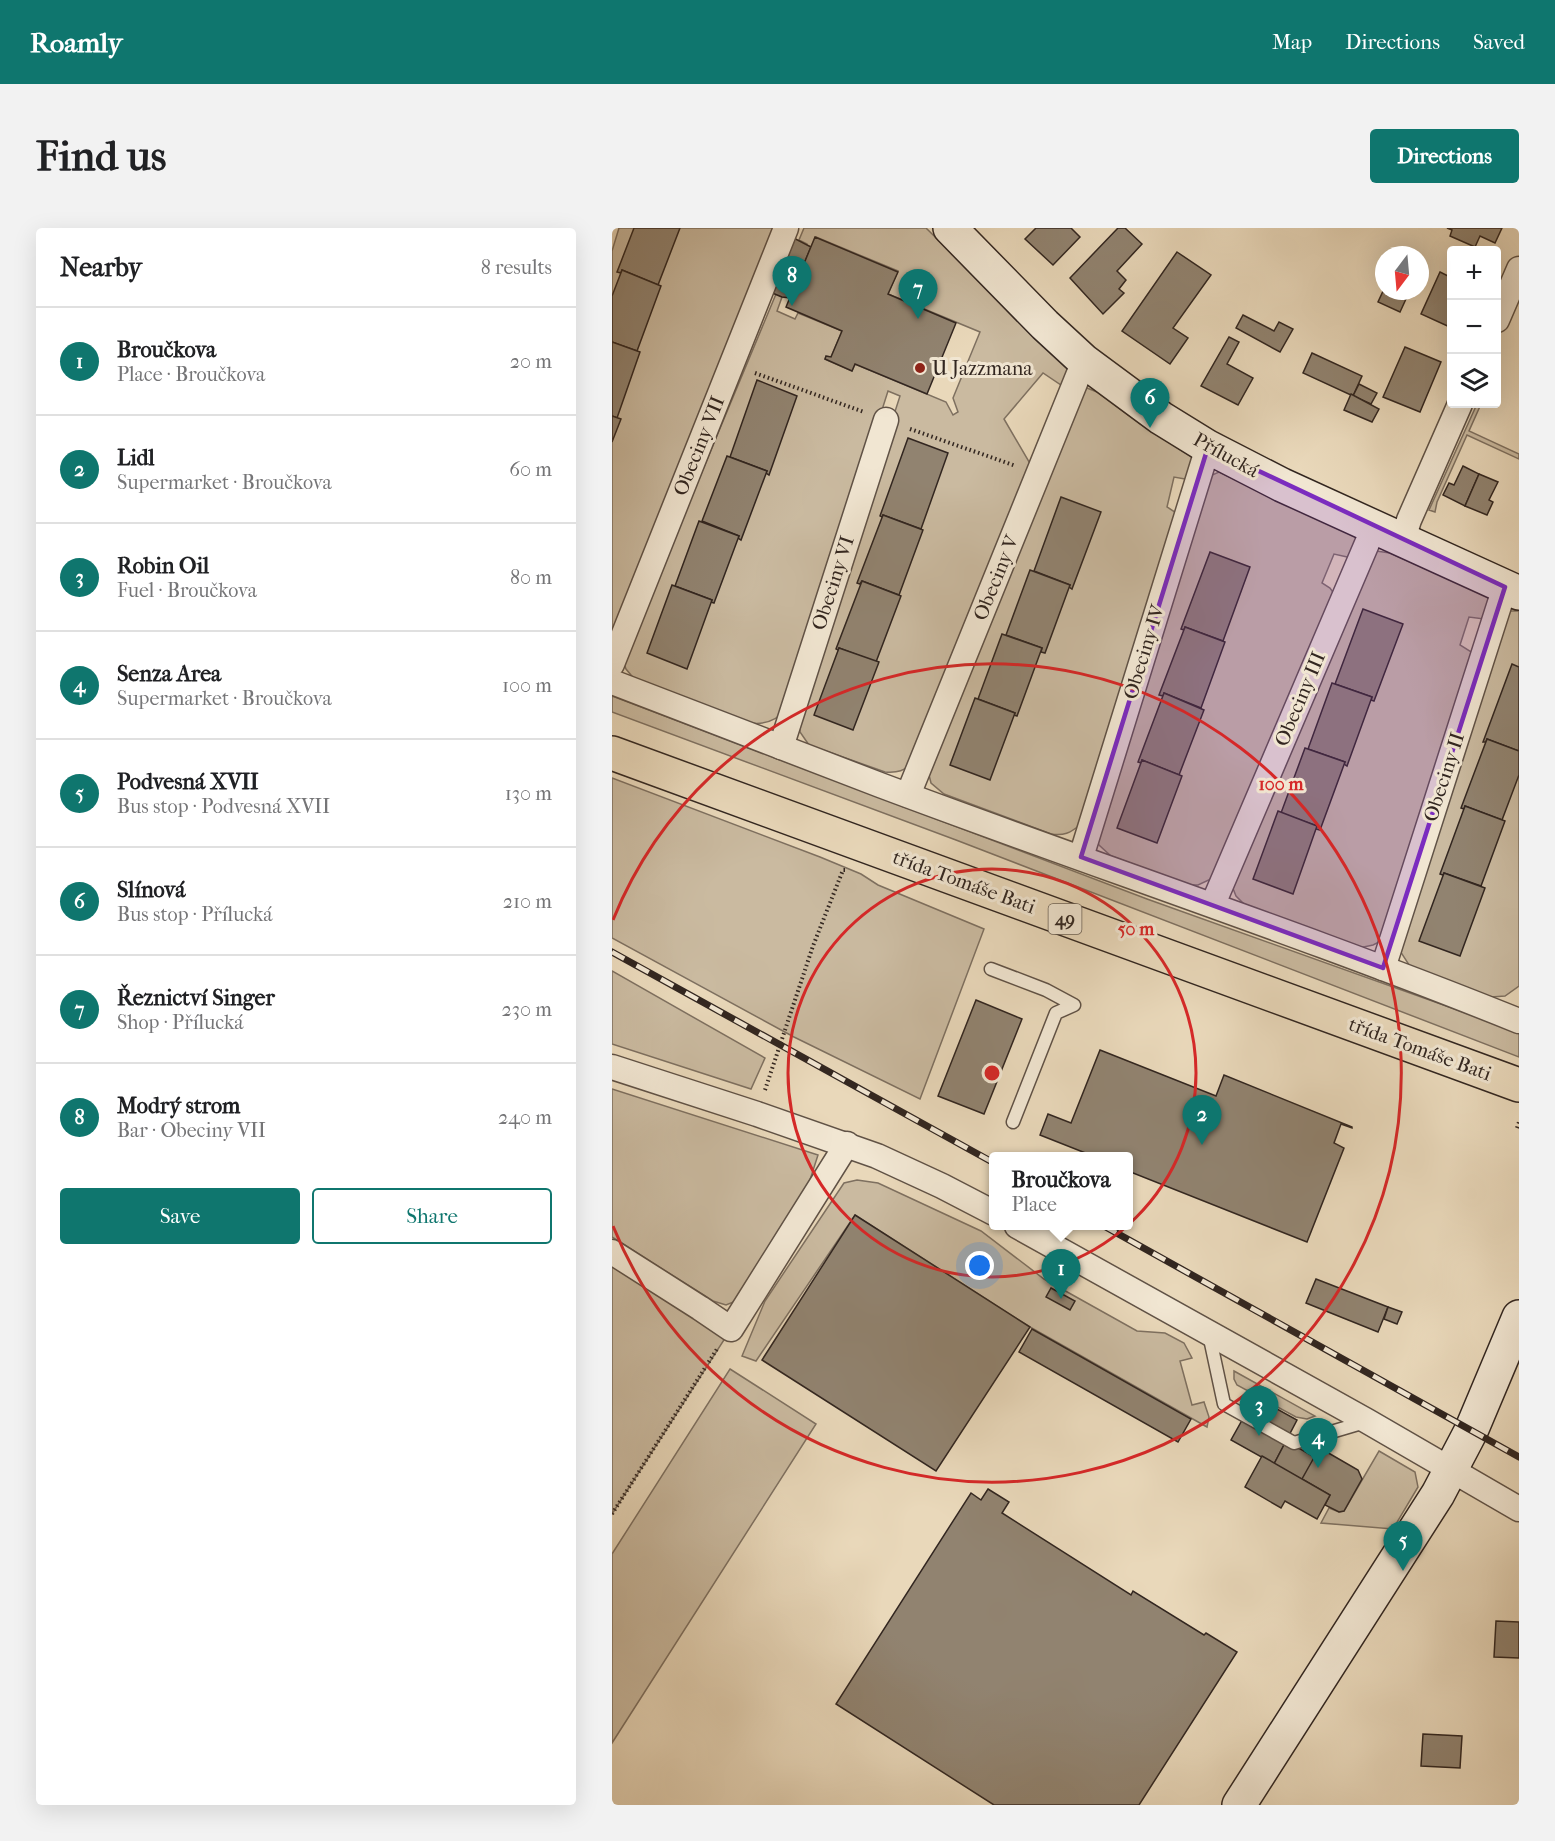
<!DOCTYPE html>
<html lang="en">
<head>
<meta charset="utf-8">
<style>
	body { margin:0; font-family:"IM FELL French Canon",serif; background:#f2f2f2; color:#202124 }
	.controls { position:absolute; right:18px; top:18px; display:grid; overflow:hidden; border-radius:6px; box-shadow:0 6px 24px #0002 }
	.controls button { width:54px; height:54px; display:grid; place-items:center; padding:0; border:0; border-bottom:2px solid #e0e0e0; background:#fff; color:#202124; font:30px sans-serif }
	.compass { position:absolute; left:763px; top:18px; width:54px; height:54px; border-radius:50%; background:#fff; box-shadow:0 6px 24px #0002; rotate:196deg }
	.you { position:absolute; left:368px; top:1038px; width:21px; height:21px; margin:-15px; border:4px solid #fff; border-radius:50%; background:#1a73e8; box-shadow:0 0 0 9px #1a73e833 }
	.badge { display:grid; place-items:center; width:39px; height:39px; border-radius:50%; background:#0f766e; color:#fff; font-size:20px; font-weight:700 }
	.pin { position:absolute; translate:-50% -50px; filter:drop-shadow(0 2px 3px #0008) }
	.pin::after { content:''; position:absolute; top:32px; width:21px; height:18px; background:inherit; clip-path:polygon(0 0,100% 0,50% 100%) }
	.popup { position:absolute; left:377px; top:924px; width:144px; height:78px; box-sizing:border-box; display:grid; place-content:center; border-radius:6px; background:#fff; filter:drop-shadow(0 2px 4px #0005); font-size:20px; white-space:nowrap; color:#757577 }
	.popup b { font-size:22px; color:#202124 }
	.popup::after { content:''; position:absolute; left:50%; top:100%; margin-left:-12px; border:12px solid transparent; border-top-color:#fff }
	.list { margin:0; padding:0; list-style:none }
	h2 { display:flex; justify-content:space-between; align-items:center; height:78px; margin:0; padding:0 24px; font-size:26px }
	h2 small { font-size:20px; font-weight:400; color:#757577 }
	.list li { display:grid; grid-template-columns:39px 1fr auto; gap:18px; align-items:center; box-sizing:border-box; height:108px; padding:0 24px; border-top:2px solid #e0e0e0 }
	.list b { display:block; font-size:22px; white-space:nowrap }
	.list p { margin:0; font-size:20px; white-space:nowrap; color:#757577 }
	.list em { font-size:20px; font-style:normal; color:#757577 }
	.actions { display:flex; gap:12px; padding:18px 24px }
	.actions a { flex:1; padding:14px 0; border:2px solid #0f766e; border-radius:6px; text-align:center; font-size:21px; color:#0f766e }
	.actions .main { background:#0f766e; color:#fff }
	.icon { flex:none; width:33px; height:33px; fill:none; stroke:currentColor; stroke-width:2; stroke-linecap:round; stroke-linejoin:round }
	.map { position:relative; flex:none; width:907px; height:1577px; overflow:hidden; border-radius:6px }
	header { display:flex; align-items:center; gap:36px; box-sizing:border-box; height:84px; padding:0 30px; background:#0f766e; color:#fff }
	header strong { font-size:28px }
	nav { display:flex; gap:33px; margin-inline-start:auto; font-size:21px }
	.intro { display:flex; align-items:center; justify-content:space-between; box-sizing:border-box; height:144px; padding:0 36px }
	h1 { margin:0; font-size:42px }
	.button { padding:15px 27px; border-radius:6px; background:#0f766e; color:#fff; font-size:21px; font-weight:700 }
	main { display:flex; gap:36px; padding:0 36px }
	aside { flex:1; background:#fff; border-radius:6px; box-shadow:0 6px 24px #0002 }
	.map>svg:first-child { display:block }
	.green { fill:#cabaa0; stroke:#7e7060; stroke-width:1.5 }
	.building { fill:#918370; stroke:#322620; stroke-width:1.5 }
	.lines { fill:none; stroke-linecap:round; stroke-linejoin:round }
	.lane-casing { stroke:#605246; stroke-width:15 }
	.street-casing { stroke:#605246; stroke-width:27 }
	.secondary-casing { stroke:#322620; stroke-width:36 }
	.primary-casing { stroke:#322620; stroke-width:36 }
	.path { stroke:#322620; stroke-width:4; stroke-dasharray:1.5 3; stroke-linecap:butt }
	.lane { stroke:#f1e6d2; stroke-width:12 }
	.street { stroke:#f1e6d2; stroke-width:24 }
	.secondary { stroke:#f1e6d2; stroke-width:33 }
	.primary { stroke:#e9d8ba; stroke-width:33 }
	.rail-casing { stroke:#322620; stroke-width:7 }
	.rail { stroke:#f1e6d2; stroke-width:4.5; stroke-dasharray:14; stroke-linecap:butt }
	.marked { fill:#7b2cbf; fill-opacity:0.2; stroke:#7b2cbf; stroke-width:4.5; stroke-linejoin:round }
	.ring { fill:none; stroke:#d62828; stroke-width:3 }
	.poi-dot { fill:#8f2418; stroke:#f1e6d2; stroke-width:2 }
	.labels { text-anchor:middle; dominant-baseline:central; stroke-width:6; stroke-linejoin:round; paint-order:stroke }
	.shield { fill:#f1e6d2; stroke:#6b6055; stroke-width:1.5 }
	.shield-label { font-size:18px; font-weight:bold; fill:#322620 }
	.poi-label { font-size:20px; fill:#322620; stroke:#f1e6d2; text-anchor:start }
	.street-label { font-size:20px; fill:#322620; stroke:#f1e6d2 }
	.centre { fill:#d62828; stroke:#f1e6d2; stroke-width:3 }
	.ring-label { font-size:18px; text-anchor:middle; font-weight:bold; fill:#d62828; stroke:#f1e6d2; stroke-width:6; stroke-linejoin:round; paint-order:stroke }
</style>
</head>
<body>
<header>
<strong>Roamly</strong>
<nav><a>Map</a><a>Directions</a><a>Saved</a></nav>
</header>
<div class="intro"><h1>Find us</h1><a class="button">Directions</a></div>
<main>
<aside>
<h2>Nearby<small>8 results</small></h2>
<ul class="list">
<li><span class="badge">1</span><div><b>Broučkova</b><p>Place · Broučkova</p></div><em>20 m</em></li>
<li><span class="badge">2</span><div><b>Lidl</b><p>Supermarket · Broučkova</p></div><em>60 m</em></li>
<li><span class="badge">3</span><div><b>Robin Oil</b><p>Fuel · Broučkova</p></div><em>80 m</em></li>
<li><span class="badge">4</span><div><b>Senza Area</b><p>Supermarket · Broučkova</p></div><em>100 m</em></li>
<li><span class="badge">5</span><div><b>Podvesná XVII</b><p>Bus stop · Podvesná XVII</p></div><em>130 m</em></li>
<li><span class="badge">6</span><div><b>Slínová</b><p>Bus stop · Přílucká</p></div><em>210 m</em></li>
<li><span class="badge">7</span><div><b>Řeznictví Singer</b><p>Shop · Přílucká</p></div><em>230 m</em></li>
<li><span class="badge">8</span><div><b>Modrý strom</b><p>Bar · Obeciny VII</p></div><em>240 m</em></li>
</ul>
<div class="actions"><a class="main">Save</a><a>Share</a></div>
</aside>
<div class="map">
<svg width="907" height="1577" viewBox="0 0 907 1577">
	<rect width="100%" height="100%" fill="#e9d8ba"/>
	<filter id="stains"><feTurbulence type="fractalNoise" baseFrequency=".00333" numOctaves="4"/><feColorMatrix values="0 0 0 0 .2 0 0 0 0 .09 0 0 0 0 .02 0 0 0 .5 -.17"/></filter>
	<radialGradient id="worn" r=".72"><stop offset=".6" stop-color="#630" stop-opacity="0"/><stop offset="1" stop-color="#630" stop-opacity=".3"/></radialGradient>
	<!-- green -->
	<g class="green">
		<path d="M7 0H164L0 415V23Z"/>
		<path d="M192 0H314L456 140 460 146 455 161 431 145 392 191 423 244 302 534C292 543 286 545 273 544L197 517 188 504 186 485 288 168 276 163 175 481C165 492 154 497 139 495L24 453 14 441 11 433 164 66 170 69 165 83 183 91 186 85 230 103 219 129 214 128 213 131 240 143 243 136 334 174 341 187 346 184 341 170 368 104 276 66 286 43 204 9 199 19 195 17V16L187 12Z"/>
		<path d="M475 160 485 164 528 196 583 231 579 250 573 251 562 249 555 279 566 286 468 597C458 605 452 608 439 606L332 566 319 555 317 547 472 163Z"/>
		<path d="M865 176H869L857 203 907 226V231L855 207 825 274 823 284 817 282Z"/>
		<path d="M607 244 745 309 740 330 722 326 710 355 718 360 723 367 599 651 586 657H578L499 628 487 617 483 608 600 247Z"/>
		<path d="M764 323 778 325 875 368 879 374 872 391 857 389 848 417 861 425 767 714 761 717 747 720 634 678 624 668 620 658Z"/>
		<path d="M897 383H907V758L893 768 879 769 799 740 788 723Z"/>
		<path d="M0 468 535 671 907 804V829L344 612 0 484Z"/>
		<path d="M0 550 208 629 249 646 266 657 372 701 308 871 182 809 0 710Z"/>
		<path d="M0 743 153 830 139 861 0 816Z"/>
		<path d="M0 861 206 927 197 955 124 1073 114 1077 101 1073 0 1009Z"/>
		<path d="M245 952 266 955 369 1003 432 1051 525 1103 553 1105 572 1115 580 1130 568 1133 580 1177 592 1174 597 1189 595 1199 418 1099 243 987 144 1133 130 1128 153 1073 232 955Z"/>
		<path d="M0 1024 119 1101 0 1286Z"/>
		<path d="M118 1141 204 1196 0 1515V1326Z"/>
		<path d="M622 1143 703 1188 695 1191 684 1189 625 1157 622 1151Z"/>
		<path d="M767 1223 803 1244 806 1259 781 1301 709 1295 717 1280 727 1284 732 1283Z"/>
	</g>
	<!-- building -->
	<g class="building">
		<path d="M22 0H68L46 57 10 42 9 45 5 44Z"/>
		<path d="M424 0H459L468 9 441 37 413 11Z"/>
		<path d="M506 0H513L530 16 505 43 514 52 507 61 512 65 491 86 458 50Z"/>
		<path d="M835 0H890L883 15 868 8 863 19 838 8 840 2Z"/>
		<path d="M176 7 199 19 178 70 170 69 153 62Z"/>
		<path d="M203 9 286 44 276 66 344 95 315 166 243 136 240 143 213 131 214 128 219 129 230 103 174 79Z"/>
		<path d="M565 24 599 47 561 100 576 110 558 136 510 103Z"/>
		<path d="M10 42 49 58 25 123 0 114V68Z"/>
		<path d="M828 44 840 50V100L809 86Z"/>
		<path d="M772 61V63H775L774 64 794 71 788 84 766 74Z"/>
		<path d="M631 87 662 103 667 94 681 101 668 124 624 100Z"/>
		<path d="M617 109 627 114 615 136 641 150 626 177 589 158Z"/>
		<path d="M0 114 28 124 5 190 0 188Z"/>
		<path d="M793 119 829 134 808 184 771 169Z"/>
		<path d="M700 125 750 148 741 168 691 145Z"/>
		<path d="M145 152 185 168 157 247 154 245 155 243 118 229Z"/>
		<path d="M747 156 765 165 759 176 741 168Z"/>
		<path d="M739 166 767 181 760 194 732 182Z"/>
		<path d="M0 188 9 191 0 214Z"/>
		<path d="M296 210 336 225 309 301 271 287 270 289 268 288Z"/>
		<path d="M115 228 155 243 129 312 126 310 127 308 90 293Z"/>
		<path d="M851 238 867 246 853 278 831 267 837 255 842 257Z"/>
		<path d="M867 246 886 254 877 272 881 274 875 287 853 278Z"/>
		<path d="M449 269 489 284 460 361 457 359 458 357 422 343Z"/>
		<path d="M271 287 311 302 287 367 250 353 248 356 245 355Z"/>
		<path d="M87 293 127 308 102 375 99 374 100 372 63 358Z"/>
		<path d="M598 324 638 339 611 413 573 399 572 402 569 401Z"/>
		<path d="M418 342 458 357 433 425 429 424 430 420 394 407Z"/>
		<path d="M250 353 289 368 264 434 227 420 226 422 224 421Z"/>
		<path d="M60 357 100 372 75 441 35 425Z"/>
		<path d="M751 381 791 396 762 473 759 472 760 469 723 456Z"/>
		<path d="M573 399 613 414 589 480 552 465 551 468 547 467Z"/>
		<path d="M390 406 430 420 405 488 402 487 403 485 366 471Z"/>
		<path d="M227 420 267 434 241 502 202 487Z"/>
		<path d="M900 436 907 439V523L875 511 874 514H871Z"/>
		<path d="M720 455 760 469 735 538 732 536 733 534 696 521Z"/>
		<path d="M552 465 592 482 567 547 530 532 529 535 526 534Z"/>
		<path d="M363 470 403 485 378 552 338 537Z"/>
		<path d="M875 511 907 523V547L890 592 853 578 852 581 849 580Z"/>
		<path d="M693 520 733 534 708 602 704 601 705 598 669 585Z"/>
		<path d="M530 532 570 548 545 615 505 600Z"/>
		<path d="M853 578 893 593 869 658 832 645 831 647 828 646Z"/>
		<path d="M666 583 705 598 681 666 641 651Z"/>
		<path d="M832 645 873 660 848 728 807 713Z"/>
		<path d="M364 772 410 791 372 886 326 868Z"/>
		<path d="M488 822 604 868 612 847 740 899V900L729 896 722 915 732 920 695 1014 516 943V928H481L428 907 436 886 459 895Z"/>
		<path d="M243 987 418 1099 324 1243 150 1132Z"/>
		<path d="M704 1051 776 1079 766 1104 694 1075Z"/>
		<path d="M439 1060 463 1073 458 1082 434 1069Z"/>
		<path d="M776 1079 790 1084 785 1096 772 1091Z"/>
		<path d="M420 1101 579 1191 566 1214 407 1124Z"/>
		<path d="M643 1169 685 1192 662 1236 619 1212Z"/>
		<path d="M674 1213 708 1232 696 1255 662 1236Z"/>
		<path d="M713 1223 746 1242 750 1251 732 1283 727 1284 713 1277 718 1267 690 1251 704 1226Z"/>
		<path d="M650 1228 718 1267 705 1291 673 1273 669 1280 633 1259Z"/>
		<path d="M376 1261 397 1274 390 1285 519 1367 521 1363 592 1407 594 1405 625 1424 527 1577H382L224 1476 359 1265 369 1272Z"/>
		<path d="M884 1393 907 1394V1430L882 1429Z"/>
		<path d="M811 1506 850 1508 848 1540 809 1538Z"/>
	</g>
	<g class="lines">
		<!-- lane casing -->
		<g class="lane-casing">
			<g id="lane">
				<path d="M379 741 434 762 462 777 444 785 401 894"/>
				<path d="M597 1106 612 1176 682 1215 753 1194"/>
			</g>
		</g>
		<!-- street casing -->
		<g class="street-casing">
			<g id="street">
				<path d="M885 92 907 41"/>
				<path d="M791 311 797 292 848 176"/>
				<path d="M0 436 174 0"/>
				<path d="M0 454C89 488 178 523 268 557 481 637 696 708 907 793"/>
				<path d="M169 519 274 192"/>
				<path d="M296 567 472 133"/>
				<path d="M469 629 596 219"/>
				<path d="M601 676 762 299"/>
				<path d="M771 740 893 359"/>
				<path d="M0 839 145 886 265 928 330 958 382 985"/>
				<path d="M405 998 755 1193 907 1281"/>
				<path d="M0 1024 88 1080 119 1101 235 916"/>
			</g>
		</g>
		<!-- secondary casing -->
		<g class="secondary-casing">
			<g id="secondary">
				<path d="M338 0 433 97 472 133 549 190 596 219 670 257 907 365"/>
				<path d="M627 1577 826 1266 859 1203 907 1089"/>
			</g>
		</g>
		<!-- primary casing -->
		<g class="primary-casing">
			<path id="primary" d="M0 525 907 857"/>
		</g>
		<!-- path -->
		<g class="path">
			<path d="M143 145 252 184"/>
			<path d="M298 201 404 238"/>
			<path d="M153 862 201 718 231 642H233"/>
			<path d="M905 900 907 894"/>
			<path d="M0 1286 105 1121"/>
		</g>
		<!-- lane -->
		<use href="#lane" class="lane"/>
		<!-- street -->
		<use href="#street" class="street"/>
		<!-- secondary -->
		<use href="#secondary" class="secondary"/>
		<!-- primary -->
		<use href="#primary" class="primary"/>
		<!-- rail casing -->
		<g class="rail-casing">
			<g id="rail">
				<path d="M0 724 382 935"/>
				<path d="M492 998 907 1229"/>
			</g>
		</g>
		<!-- rail -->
		<use href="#rail" class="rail"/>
	</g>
	<!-- marked area -->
	<path class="marked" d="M596 219 893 359 771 740 469 629Z"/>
	<!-- distance rings -->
	<g class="ring">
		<circle cx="380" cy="845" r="204"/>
		<path d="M1 692A409 409 0 1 1 1 998"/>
	</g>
	<!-- markers -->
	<circle class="poi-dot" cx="308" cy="140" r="6"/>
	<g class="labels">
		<!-- shield labels -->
		<rect class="shield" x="436.5" y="676" width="33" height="30" rx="4.5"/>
		<g class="shield-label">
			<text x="453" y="691">49</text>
		</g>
		<!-- poi labels -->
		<g class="poi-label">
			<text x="320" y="140">U Jazzmana</text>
		</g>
		<!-- street labels -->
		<g class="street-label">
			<text transform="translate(87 218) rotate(-68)">Obeciny VII</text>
			<text transform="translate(614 227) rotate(29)">Přílucká</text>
			<text transform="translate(384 350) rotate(-68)">Obeciny V</text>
			<text transform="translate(221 355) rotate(-72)">Obeciny VI</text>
			<text transform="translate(532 424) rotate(-73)">Obeciny IV</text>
			<text transform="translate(688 471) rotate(-67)">Obeciny III</text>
			<text transform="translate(832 549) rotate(-72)">Obeciny II</text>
			<text transform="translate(352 654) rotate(20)">třída Tomáše Bati</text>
			<text transform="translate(808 821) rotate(20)">třída Tomáše Bati</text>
		</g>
	</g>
	<circle cx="380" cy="845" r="9" class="centre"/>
	<g class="ring-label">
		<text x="669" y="562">100 m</text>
		<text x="524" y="707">50 m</text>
	</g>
	<rect width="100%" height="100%" filter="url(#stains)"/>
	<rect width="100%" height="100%" fill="url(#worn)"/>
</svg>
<div class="controls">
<button>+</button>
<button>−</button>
<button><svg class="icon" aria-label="layers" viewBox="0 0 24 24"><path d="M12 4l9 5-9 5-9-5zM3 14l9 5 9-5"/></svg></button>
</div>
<svg class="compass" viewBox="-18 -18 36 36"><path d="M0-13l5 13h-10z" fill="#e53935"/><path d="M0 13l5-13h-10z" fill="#757577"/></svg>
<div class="you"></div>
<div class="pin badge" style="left:449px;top:1071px">1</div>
<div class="popup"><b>Broučkova</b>Place</div>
<div class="pin badge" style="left:590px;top:917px">2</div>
<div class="pin badge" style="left:647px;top:1208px">3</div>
<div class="pin badge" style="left:706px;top:1240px">4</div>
<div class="pin badge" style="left:791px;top:1343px">5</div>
<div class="pin badge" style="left:538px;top:200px">6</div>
<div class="pin badge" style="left:306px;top:91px">7</div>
<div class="pin badge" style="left:180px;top:78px">8</div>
</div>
</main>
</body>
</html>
